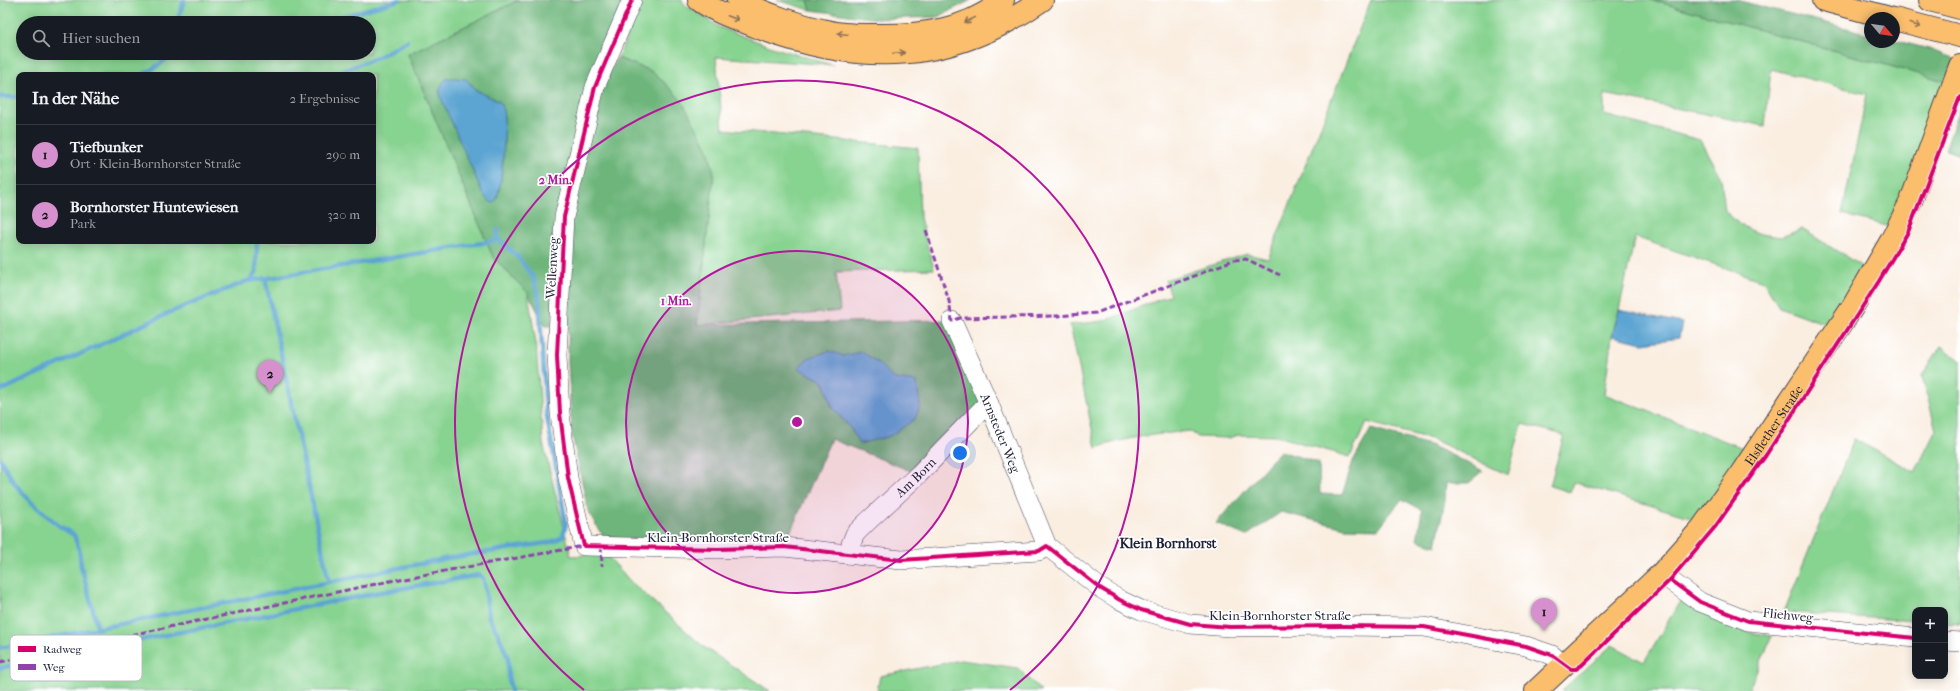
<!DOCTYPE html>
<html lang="de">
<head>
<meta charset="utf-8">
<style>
	body { margin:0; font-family:"IM FELL French Canon",serif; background:#242831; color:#f1f3f6 }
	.controls { position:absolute; right:12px; bottom:12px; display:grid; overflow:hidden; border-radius:8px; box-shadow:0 2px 10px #0003 }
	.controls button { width:36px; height:36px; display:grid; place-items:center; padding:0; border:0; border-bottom:1px solid #363941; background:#171b24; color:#f1f3f6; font:20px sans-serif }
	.compass { position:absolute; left:1864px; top:12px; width:36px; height:36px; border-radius:50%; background:#171b24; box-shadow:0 2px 10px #0003; rotate:119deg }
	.you { position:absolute; left:960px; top:453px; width:14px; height:14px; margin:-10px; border:3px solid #fff; border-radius:50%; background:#1a73e8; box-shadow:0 0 0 6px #1a73e833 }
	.badge { display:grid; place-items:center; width:26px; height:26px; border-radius:50%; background:#d690ce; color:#111; font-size:13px; font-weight:700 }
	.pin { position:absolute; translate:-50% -33px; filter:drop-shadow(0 1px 2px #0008) }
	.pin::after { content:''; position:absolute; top:21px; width:14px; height:12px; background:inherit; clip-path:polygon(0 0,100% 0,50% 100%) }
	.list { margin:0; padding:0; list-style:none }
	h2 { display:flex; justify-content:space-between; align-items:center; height:52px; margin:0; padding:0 16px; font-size:17px }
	h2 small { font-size:13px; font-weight:400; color:#9ea1a6 }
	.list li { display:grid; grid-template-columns:26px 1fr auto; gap:12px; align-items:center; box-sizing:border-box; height:60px; padding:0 16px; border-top:1px solid #363941 }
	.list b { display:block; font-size:15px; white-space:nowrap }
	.list p { margin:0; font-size:13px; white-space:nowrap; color:#9ea1a6 }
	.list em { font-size:13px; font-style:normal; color:#9ea1a6 }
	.icon { flex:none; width:22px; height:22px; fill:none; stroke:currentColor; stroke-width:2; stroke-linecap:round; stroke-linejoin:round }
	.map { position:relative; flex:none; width:1960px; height:691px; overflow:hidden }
	.search { position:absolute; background:#171b24; box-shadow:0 2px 10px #0003; left:16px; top:16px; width:360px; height:44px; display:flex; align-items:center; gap:10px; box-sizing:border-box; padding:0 14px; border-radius:22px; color:#9ea1a6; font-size:15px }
	.panel { position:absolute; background:#171b24; box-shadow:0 2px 10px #0003; left:16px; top:72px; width:360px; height:172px; border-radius:8px }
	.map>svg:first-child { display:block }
	.green { fill:#87d390; stroke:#547a66; fill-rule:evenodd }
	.forest { fill:#6db57a; stroke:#486c5a; fill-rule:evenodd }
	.water { fill:#5ca4d2; stroke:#3f6386 }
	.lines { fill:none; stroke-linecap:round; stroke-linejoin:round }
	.stream { stroke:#5ca4d2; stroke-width:4.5 }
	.minor-casing { stroke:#424154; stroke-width:20 }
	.major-casing { stroke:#424154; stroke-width:24 }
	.highway-casing { stroke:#424154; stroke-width:24 }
	.minor { stroke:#fff; stroke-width:19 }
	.major { stroke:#fabe6d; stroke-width:22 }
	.highway { stroke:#fabe6d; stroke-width:22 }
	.quiet { stroke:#8e44ad; stroke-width:3; stroke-dasharray:6 3; stroke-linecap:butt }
	.cycleway-casing { stroke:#fff; stroke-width:6 }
	.cycleway { stroke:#d6006c; stroke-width:4 }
	.oneway { stroke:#8e7054 }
	.ring { fill:none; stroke:#b5179e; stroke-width:2 }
	.labels { text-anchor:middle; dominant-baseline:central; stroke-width:3.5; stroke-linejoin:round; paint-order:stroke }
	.street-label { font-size:13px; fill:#22223b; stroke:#fff }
	.neighbourhood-label { font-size:14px; font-weight:bold; fill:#22223b; stroke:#fff }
	.key { fill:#fff; stroke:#bdbdc4; stroke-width:1 }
	.key-label { font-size:11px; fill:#22223b }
	.centre { fill:#b5179e; stroke:#fff; stroke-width:2 }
	.ring-label { font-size:12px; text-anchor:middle; font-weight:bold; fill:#b5179e; stroke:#fff; stroke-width:3.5; stroke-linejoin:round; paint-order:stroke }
</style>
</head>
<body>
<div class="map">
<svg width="1960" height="691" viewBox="0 0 1960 691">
	<rect width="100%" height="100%" fill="#fff"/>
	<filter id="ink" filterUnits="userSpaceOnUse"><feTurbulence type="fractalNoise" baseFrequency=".025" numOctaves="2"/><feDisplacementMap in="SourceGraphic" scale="8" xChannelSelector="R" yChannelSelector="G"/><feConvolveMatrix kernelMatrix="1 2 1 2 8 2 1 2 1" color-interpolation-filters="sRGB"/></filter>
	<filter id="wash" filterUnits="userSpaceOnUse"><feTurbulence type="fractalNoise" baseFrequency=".012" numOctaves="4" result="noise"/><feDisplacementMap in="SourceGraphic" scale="16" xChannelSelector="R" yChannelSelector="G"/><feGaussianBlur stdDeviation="0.9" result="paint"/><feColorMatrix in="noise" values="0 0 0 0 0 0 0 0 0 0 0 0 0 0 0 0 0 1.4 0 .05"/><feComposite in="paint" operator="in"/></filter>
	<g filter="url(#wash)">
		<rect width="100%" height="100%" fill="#faeee1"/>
		<!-- green -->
		<g class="green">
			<path d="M0 0H519L408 54 493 257 528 293 536 343 543 443 571 556 606 554 630 581 705 648 770 691H0ZM23 23H369V53H23ZM19 75H373V241H19Z"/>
			<path d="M642 0H682L684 4 719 27 775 48 833 65 716 57 723 129 918 148 920 218 934 269 836 272 840 311 697 325 714 173 651 71 618 58Z"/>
			<path d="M777 0H808L811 10Z"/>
			<path d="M1371 0H1651L1948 82 1890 227 1842 214 1867 94 1771 69 1765 126 1604 94V115L1700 140 1721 178 1725 211 1740 225 1760 234 1781 237 1802 229 1867 270 1831 326 1779 307 1763 281 1635 237 1619 310 1612 336 1604 394 1748 450 1699 520 1573 482 1570 492 1550 486 1564 435 1522 424 1508 475 1434 440 1367 422 1350 457 1277 436 1239 435 1228 438 1198 437 1190 431C1158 434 1127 437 1096 448L1070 325 1103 321 1171 295 1165 280 1247 254 1268 259Z"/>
			<path d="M1941 346 1960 360V624L1945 623V610H1915V621L1784 612 1854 439 1915 472 1936 430 1922 376Z"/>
			<path d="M1680 601 1744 631 1772 636 1748 691H1561L1612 645 1644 662Z"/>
			<path d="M961 660 1018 668 1041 691H877L880 676Z"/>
		</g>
		<!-- forest -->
		<g class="forest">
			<path d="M519 0H623L586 99 551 326H545L528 293 493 257 408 54ZM471 83 476 90 500 102C502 107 504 113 504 118 505 133 503 194 494 203L483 194 439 90Z"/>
			<path d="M808 0H971L938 17 877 19 811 10Z"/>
			<path d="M1651 0H1736L1870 34V42H1894V40L1929 49 1956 60 1948 82Z"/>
			<path d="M617 58 651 71 666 84 682 101 708 149 714 173 697 325 948 320 983 403 913 472 831 439 786 542 611 539 600 532 588 511 572 434 568 363 569 218 599 93ZM829 351 843 356 862 352 877 362 894 379 917 382 890 436 859 443 851 429 832 407 824 382 799 368Z"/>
			<path d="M1960 109V155L1945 149Z"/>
			<path d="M1371 429 1433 446 1483 471 1469 483H1446L1445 500 1436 546 1417 540 1422 510 1402 499 1378 529 1345 528 1281 512 1246 536 1216 523 1280 451 1319 463 1320 494 1342 495 1353 461Z"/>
		</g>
		<!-- water -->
		<g class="water">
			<path d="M455 78 466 79 476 90 500 102C502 107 504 113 504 118 505 133 503 194 494 203L490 202 483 194 441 98C439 90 440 86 446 79Z"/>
			<path d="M1619 310 1682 323 1679 338 1643 343 1612 336Z"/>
			<path d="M829 351 843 356 862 352 877 362 894 379 917 382 920 406 915 419 890 436 859 444 851 429 832 407 824 382 798 368 808 358Z"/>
		</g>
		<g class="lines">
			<!-- stream -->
			<g class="stream">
				<path d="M177 23 184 0"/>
				<path d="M320 23 399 0"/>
				<path d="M142 75 159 65 173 53 181 57 202 53"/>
				<path d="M332 75 380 56 407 41"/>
				<path d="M0 97H19"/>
				<path d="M265 278 329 582"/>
				<path d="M250 281 494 241 497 238"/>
				<path d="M0 391 171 312 252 279 256 272 257 241"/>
				<path d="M0 459 15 484 30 501 58 525 74 535 79 549 81 566 98 629"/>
				<path d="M0 648 449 558 546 543 557 540 563 536 566 524 546 411 539 298 533 277 517 256 497 238 498 230"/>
				<path d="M0 668 381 592 479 575 483 578 484 581 489 618 498 633 508 658V675L511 691"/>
			</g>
		</g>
	</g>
	<g filter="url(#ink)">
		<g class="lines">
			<!-- minor casing -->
			<g class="minor-casing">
				<g id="minor">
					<path d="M632 0 595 87 564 217 557 355 560 413 568 478 584 546 718 549 784 547 901 560 1039 551 1047 546"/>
					<path id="s1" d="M952 321 989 404 1047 546 1100 588 1120 600 1141 610 1190 624 1230 627 1344 626 1424 627 1526 646 1552 655 1563 665"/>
					<path id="s2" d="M849 554 851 544 855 534 866 523 919 474 984 407 989 404"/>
					<path d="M1661 574 1700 602 1748 621 1915 638"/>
					<path d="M1945 641 1960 642"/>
				</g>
			</g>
			<!-- major casing -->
			<g class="major-casing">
				<g id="major">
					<path id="s3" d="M1536 691 1661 574 1702 528 1738 478 1852 308 1891 241 1911 201 1960 66"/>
				</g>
			</g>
			<!-- highway casing -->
			<g class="highway-casing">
				<g id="highway">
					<path d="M699 0C718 14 741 20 762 29 864 67 952 63 1042 0"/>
					<path d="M738 0C765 14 801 26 831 32 845 35 860 35 874 35 919 36 968 31 1003 0"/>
					<path d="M1823 0 1890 18"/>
					<path d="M1930 0 1960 8"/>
					<path d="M1894 19 1960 36"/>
				</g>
			</g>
			<!-- minor -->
			<use href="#minor" class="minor"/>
			<!-- major -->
			<use href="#major" class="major"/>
			<!-- highway -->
			<use href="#highway" class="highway"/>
			<!-- quiet -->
			<g class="quiet">
				<path d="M926 230 949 301 952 321 960 318 1057 316 1096 313 1197 275 1233 260 1246 259 1280 275"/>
				<path d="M601 546 602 566"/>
				<path d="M0 662 400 579 584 546"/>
			</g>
			<!-- cycleway casing -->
			<g class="cycleway-casing">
				<g id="cycleway">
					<path d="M632 0 595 87 564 217 557 355 560 413 568 478 584 546 718 549 784 547 901 560 1039 551 1047 546 1100 588 1120 600 1141 610 1190 624 1230 627 1344 626 1424 627 1526 646 1552 655 1571 669H1576L1582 665 1670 580 1715 527 1766 455 1879 281 1908 232 1960 97"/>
					<path d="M1670 580 1700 602 1748 621 1915 638"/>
				</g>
			</g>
			<!-- cycleway -->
			<use href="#cycleway" class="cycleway"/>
		</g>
		<!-- one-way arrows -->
		<defs><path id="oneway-shaft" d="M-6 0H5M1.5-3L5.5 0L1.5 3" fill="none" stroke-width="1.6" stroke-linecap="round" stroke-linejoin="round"/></defs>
		<g class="oneway">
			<use href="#oneway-shaft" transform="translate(733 18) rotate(21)"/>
			<use href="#oneway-shaft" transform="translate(970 20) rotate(154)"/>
			<use href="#oneway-shaft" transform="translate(1915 25) rotate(15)"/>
			<use href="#oneway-shaft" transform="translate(843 34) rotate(-175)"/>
			<use href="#oneway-shaft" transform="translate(899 53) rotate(-4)"/>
		</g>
	</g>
	<!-- distance rings -->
	<circle cx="797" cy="422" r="171" fill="#b5179e" fill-opacity=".12"/>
	<g class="ring">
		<circle cx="797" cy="422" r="171"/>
		<path d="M584 690A342 342 0 1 1 1010 690"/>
	</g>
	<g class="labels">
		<!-- street labels -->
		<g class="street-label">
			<text transform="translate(552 268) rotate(-87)">Wellenweg</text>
			<text stroke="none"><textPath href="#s3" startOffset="358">Elsflether Straße</textPath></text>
			<text stroke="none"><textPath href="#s1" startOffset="122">Arnsteder Weg</textPath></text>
			<text stroke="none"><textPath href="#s2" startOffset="104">Am Born</textPath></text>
			<text x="718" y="537">Klein-Bornhorster Straße</text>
			<text x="1280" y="615">Klein-Bornhorster Straße</text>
			<text transform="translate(1788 615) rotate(6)">Fliehweg</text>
		</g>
		<!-- neighbourhood labels -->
		<g class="neighbourhood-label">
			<text x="1168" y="543">Klein Bornhorst</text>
		</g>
	</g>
	<!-- legend -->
	<rect x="10" y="635" width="132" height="46" rx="6" class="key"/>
	<rect x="18" y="646" width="18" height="6" fill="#d6006c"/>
	<rect x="18" y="664" width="18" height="6" fill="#8e44ad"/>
	<g class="key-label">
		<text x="43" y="653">Radweg</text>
		<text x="43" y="671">Weg</text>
	</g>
	<circle cx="797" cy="422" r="6" class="centre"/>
	<g class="ring-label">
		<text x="555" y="184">2 Min.</text>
		<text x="676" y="305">1 Min.</text>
	</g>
</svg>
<div class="controls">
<button>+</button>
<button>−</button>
</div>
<svg class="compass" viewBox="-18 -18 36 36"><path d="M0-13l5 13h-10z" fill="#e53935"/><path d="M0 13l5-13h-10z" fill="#9ea1a6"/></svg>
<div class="you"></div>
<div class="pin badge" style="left:1544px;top:631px">1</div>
<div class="pin badge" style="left:270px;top:393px">2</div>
<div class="search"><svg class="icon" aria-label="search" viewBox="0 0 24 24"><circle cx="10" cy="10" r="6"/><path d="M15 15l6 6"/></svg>Hier suchen</div>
<section class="panel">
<h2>In der Nähe<small>2 Ergebnisse</small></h2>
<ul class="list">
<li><span class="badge">1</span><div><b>Tiefbunker</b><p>Ort · Klein-Bornhorster Straße</p></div><em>290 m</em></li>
<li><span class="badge">2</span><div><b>Bornhorster Huntewiesen</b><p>Park</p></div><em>320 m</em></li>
</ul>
</section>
</div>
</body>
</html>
